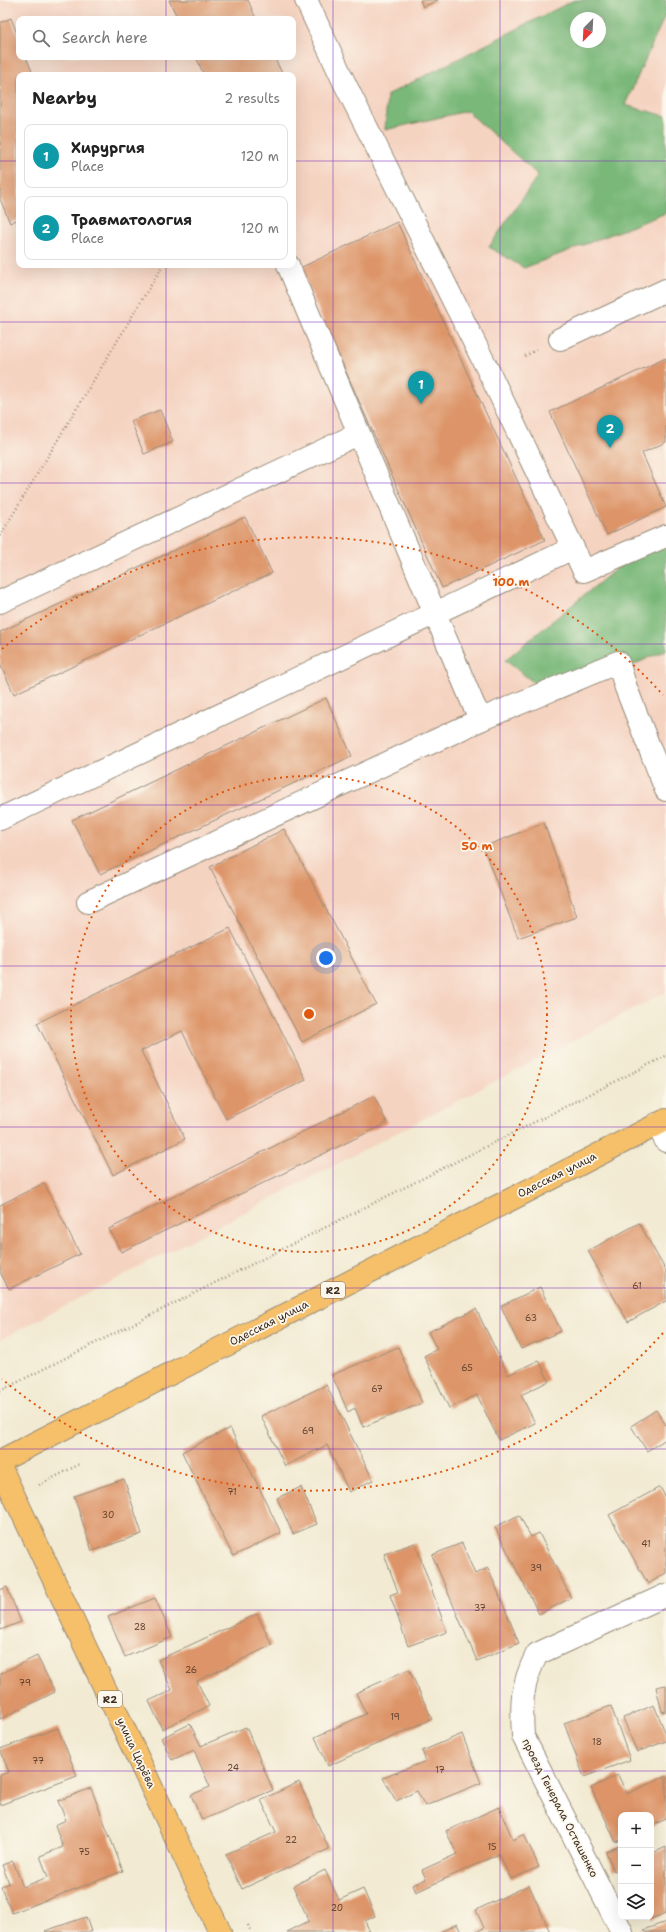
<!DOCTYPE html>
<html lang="en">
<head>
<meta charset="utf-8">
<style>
	body { margin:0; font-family:"Shantell Sans",sans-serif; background:#f6f6f6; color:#222 }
	.controls { position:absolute; right:12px; bottom:12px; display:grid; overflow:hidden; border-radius:8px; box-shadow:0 4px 16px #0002 }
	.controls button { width:36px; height:36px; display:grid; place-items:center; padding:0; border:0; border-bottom:1px solid #e0e0e0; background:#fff; color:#222; font:20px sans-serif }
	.compass { position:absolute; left:570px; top:12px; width:36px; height:36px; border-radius:50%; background:#fff; box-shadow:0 4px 16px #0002; rotate:204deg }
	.you { position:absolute; left:326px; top:958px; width:14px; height:14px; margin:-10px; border:3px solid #fff; border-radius:50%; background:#1a73e8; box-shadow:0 0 0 6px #1a73e833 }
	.badge { display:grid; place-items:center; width:26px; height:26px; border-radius:50%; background:#111827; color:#fff; font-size:13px; font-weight:700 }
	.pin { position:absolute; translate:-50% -33px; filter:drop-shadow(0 1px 2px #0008) }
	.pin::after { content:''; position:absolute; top:21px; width:14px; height:12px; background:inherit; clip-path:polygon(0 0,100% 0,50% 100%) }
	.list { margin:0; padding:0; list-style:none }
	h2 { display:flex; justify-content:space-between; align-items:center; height:52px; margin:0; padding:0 16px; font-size:17px }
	h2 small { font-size:13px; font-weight:400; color:#767676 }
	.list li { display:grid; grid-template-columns:26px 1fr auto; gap:12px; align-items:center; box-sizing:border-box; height:64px; margin:0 8px 8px; padding:0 8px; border:1px solid #e0e0e0; border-radius:8px }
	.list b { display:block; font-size:15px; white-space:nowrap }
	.list p { margin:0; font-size:13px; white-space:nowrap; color:#767676 }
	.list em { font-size:13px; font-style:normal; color:#767676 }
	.icon { flex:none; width:22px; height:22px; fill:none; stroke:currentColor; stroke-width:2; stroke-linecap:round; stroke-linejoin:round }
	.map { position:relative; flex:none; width:666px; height:1932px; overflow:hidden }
	.search { position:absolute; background:#fff; box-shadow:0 4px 16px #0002; left:16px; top:16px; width:280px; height:44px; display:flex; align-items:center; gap:10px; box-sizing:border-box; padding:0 14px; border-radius:8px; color:#767676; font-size:15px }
	.panel { position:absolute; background:#fff; box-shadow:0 4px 16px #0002; left:16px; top:72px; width:280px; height:196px; border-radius:8px }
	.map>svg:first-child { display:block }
	.built { fill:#f5d3c1; fill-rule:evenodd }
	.forest { fill:#79b878; stroke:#5a714b; fill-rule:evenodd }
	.building { fill:#dd9468 }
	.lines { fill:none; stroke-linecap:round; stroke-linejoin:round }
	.minor-casing { stroke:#968a78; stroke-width:24 }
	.major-casing { stroke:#968a78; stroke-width:24 }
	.path { stroke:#968a78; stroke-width:2.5; stroke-dasharray:1 3; stroke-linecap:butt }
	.minor { stroke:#fff; stroke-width:22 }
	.major { stroke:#f6c06b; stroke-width:22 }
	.grid { fill:none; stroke:#7b2cbf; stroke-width:1; stroke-opacity:0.55 }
	.ring { fill:none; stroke:#df570d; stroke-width:2; stroke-dasharray:2 4 }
	.labels { text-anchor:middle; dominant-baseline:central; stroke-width:3.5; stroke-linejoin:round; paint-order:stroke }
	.number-label { font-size:9px; fill:#644430 }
	.shield { fill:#fbf7ec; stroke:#75685c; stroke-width:1 }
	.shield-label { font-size:10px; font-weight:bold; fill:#3b2a1e }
	.street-label { font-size:11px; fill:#3b2a1e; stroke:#fbf7ec }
	.centre { fill:#df570d; stroke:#fbf7ec; stroke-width:2 }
	.ring-label { font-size:12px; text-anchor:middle; font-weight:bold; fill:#df570d; stroke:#fbf7ec; stroke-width:3.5; stroke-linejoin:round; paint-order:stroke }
</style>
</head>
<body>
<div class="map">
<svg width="666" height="1932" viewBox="0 0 666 1932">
	<rect width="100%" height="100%" fill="#fbf7ec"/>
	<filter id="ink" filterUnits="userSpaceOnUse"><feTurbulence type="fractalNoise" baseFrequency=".025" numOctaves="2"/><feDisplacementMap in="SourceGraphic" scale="8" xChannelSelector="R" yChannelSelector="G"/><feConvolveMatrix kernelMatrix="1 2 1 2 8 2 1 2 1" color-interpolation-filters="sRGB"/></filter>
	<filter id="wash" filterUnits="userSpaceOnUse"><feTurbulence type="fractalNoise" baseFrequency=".012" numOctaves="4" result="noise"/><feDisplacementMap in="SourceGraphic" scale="16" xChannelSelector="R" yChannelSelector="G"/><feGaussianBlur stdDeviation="0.9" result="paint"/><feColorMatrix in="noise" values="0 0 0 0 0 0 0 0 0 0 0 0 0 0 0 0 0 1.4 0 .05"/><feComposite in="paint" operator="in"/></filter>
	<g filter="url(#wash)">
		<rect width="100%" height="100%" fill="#f2ead2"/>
		<!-- built -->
		<path class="built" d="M0 0H666V992L0 1340ZM576 18H600V42H576ZM19 19H293V57H19ZM19 75H293V265H19Z"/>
		<!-- forest -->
		<g class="forest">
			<path d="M574 0H666V13L625 105 666 116V213L524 268 489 247 538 175 467 111 385 130 387 95ZM576 18H600V42H576Z"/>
			<path d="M666 525V650L556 700 505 660 638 551Z"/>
		</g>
		<g id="blocks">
			<!-- building -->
			<g class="building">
				<path d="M169 0H248L256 19H178Z"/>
				<path d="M420 0H438L423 7Z"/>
				<path d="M11 18 19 39V57H26L33 74 19 75 18 80 19 219 10 223 0 199V23Z"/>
				<path d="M196 57H274L283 75H204Z"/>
				<path d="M397 222 545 540 442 588 300 268Z"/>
				<path d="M666 358V442L642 453 666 507 607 535 550 412Z"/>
				<path d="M160 410 173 442 144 454 131 421Z"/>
				<path d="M245 517 272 573 14 694 0 664V632Z"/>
				<path d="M326 698 352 756 100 874 72 820Z"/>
				<path d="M544 823 577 917 518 938 483 847Z"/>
				<path d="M284 829 376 1004 302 1042 210 867Z"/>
				<path d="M230 928 306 1080 226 1119 182 1031 141 1051 185 1139 113 1175 37 1023Z"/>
				<path d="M374 1096 387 1123 121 1252 109 1229Z"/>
				<path d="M44 1183 80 1254 9 1289 0 1272V1205Z"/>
				<path d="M639 1223 666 1271V1301L628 1322 588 1251Z"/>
				<path d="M540 1287 561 1331 521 1349 501 1306Z"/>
				<path d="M476 1309 508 1375 539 1360 549 1381 521 1395 535 1423 499 1440 477 1395 449 1408 424 1356 437 1349 428 1332Z"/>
				<path d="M398 1347 422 1403 363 1427 355 1408 348 1412 332 1375Z"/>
				<path d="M326 1385 373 1480 349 1492 327 1445 285 1466 261 1416Z"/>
				<path d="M656 1410 666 1425V1439L647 1451 631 1426Z"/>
				<path d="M230 1428 281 1533 233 1556 182 1452Z"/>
				<path d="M124 1479 142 1534 92 1551 74 1496Z"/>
				<path d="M301 1487 317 1524 293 1534 277 1498Z"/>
				<path d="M660 1487 666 1498V1573L648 1584 609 1515Z"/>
				<path d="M519 1515 531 1537 539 1533 571 1598 539 1614 495 1527Z"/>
				<path d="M415 1543 447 1632 408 1646 390 1595 398 1592 384 1554Z"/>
				<path d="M462 1543 475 1574 488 1568 519 1643 477 1661 432 1555Z"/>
				<path d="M7 1587 21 1622 0 1630V1590Z"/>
				<path d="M155 1598 172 1637 125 1657 108 1617Z"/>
				<path d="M257 1614 272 1645 197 1681 209 1706 162 1729 149 1701 172 1690 158 1660Z"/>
				<path d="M37 1656 55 1692 0 1719V1674Z"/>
				<path d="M409 1669 432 1719 328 1766 315 1737 366 1714 356 1693Z"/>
				<path d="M666 1685V1711L662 1712 656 1687Z"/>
				<path d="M654 1705 666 1734V1741L637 1752 623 1718Z"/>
				<path d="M611 1706 630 1760 584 1777 564 1723Z"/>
				<path d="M190 1724 201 1746 246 1727 273 1790 202 1820 191 1795 210 1787 194 1750 172 1760 161 1738Z"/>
				<path d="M58 1728 77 1776 0 1805V1775L9 1772 0 1749Z"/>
				<path d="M462 1734 481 1783 425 1806 417 1791 396 1801 383 1778 426 1761 422 1751Z"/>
				<path d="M618 1775 627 1794 666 1776V1819L651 1826V1815H621V1840L616 1842 591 1788Z"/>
				<path d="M299 1782 329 1849 242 1889 226 1854 276 1832 261 1800Z"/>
				<path d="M91 1788 123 1871 12 1913 1 1887 9 1883 2 1865 13 1861 23 1887 48 1877 40 1856 63 1847 55 1825 66 1820 58 1801Z"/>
				<path d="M499 1807 513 1840 524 1834 539 1867 511 1879 499 1854 416 1892 413 1885 426 1879 422 1870 457 1854 446 1831Z"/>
				<path d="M621 1845V1868L614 1871 606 1852Z"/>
				<path d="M666 1847V1913L651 1919V1854Z"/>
				<path d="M325 1870 339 1900 363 1889 375 1916 365 1921 369 1930 365 1932H287L309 1921 293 1886Z"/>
				<path d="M529 1885 550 1932H476L484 1928 476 1910Z"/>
				<path d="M86 1917 91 1932H46L45 1931Z"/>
				<path d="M666 1922V1932H644L643 1930Z"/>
				<path d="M457 1924 461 1932H440Z"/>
			</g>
		</g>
	</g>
	<g filter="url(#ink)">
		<use href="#blocks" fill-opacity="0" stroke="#968a78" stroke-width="1"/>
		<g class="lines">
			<!-- minor casing -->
			<g class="minor-casing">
				<g id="minor">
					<path d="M306 0 345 84 489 372 584 571 666 536"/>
					<path d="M288 265 474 706 482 719 618 662 626 688 666 790"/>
					<path d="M560 339 666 290"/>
					<path d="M0 602 358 434"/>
					<path d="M0 819 573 548"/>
					<path d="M88 902 482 719"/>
					<path d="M657 1124 666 1141"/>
					<path d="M622 1932 523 1736C521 1701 521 1686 537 1654L666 1595"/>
				</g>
			</g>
			<!-- major casing -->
			<g class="major-casing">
				<g id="major">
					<path d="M0 1461 666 1120"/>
					<path d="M0 1466 220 1932"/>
				</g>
			</g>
			<!-- path -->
			<g class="path">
				<path d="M525 356 536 350"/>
				<path d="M0 536 163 265"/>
				<path d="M0 1391 666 1056"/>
				<path d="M39 1485 80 1464"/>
				<path d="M248 1925 251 1932"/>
			</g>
			<!-- minor -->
			<use href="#minor" class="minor"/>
			<!-- major -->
			<use href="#major" class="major"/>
		</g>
	</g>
	<!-- grid -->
	<path class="grid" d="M166 0V19M333 0V1932M500 0V1932M166 57V75M0 161H19M293 161H666M166 265V1932M0 322H666M0 483H666M0 644H666M0 805H666M0 966H666M0 1127H666M0 1288H666M0 1449H666M0 1610H666M0 1771H666"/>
	<!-- distance rings -->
	<g class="ring">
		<circle cx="309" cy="1014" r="238"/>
		<path d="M663 1333A477 477 0 0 1 2 1379M2 649A477 477 0 0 1 663 695"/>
	</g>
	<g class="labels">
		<!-- number labels -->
		<g class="number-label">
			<text x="637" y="1286">61</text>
			<text x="531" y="1318">63</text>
			<text x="467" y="1368">65</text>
			<text x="377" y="1389">67</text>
			<text x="308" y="1431">69</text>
			<text x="232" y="1492">71</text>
			<text x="108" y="1515">30</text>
			<text x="646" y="1544">41</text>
			<text x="536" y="1568">39</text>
			<text x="480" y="1608">37</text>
			<text x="140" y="1627">28</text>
			<text x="191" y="1670">26</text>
			<text x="25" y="1683">79</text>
			<text x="395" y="1717">19</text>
			<text x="597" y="1742">18</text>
			<text x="38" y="1761">77</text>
			<text x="233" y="1768">24</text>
			<text x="440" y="1770">17</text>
			<text x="291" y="1840">22</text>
			<text x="492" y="1847">15</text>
			<text x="84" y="1852">75</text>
			<text x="337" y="1908">20</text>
		</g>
		<!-- shield labels -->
		<g class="shield">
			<rect x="321" y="1282" width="24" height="16" rx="3"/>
			<rect x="98" y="1691" width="24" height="16" rx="3"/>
		</g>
		<g class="shield-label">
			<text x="333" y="1290">R2</text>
			<text x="110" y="1699">R2</text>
		</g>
		<!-- street labels -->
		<g class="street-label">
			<text transform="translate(557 1175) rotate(-27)">Одесская улица</text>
			<text transform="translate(269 1323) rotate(-27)">Одесская улица</text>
			<text transform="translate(136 1753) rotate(65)">улица Царёва</text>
			<text transform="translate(560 1808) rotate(63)">проезд Генерала Осташенко</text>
		</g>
	</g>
	<circle cx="309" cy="1014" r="6" class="centre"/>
	<g class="ring-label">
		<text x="511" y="586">100 m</text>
		<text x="477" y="850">50 m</text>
	</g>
</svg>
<div class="controls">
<button>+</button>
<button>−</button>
<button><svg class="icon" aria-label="layers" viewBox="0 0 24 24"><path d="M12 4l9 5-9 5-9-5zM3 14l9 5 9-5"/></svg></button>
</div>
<svg class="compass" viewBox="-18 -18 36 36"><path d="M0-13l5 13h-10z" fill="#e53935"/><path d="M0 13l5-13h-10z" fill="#767676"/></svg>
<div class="you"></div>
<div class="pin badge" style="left:421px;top:404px;background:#0f9aa8">1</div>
<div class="pin badge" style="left:610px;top:448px;background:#0f9aa8">2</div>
<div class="search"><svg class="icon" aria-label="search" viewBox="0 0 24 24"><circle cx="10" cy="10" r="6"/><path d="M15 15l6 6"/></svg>Search here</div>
<section class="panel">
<h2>Nearby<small>2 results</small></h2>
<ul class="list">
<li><span class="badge" style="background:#0f9aa8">1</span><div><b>Хирургия</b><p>Place</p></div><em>120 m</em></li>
<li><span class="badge" style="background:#0f9aa8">2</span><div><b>Травматология</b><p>Place</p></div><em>120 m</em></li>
</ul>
</section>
</div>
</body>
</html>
